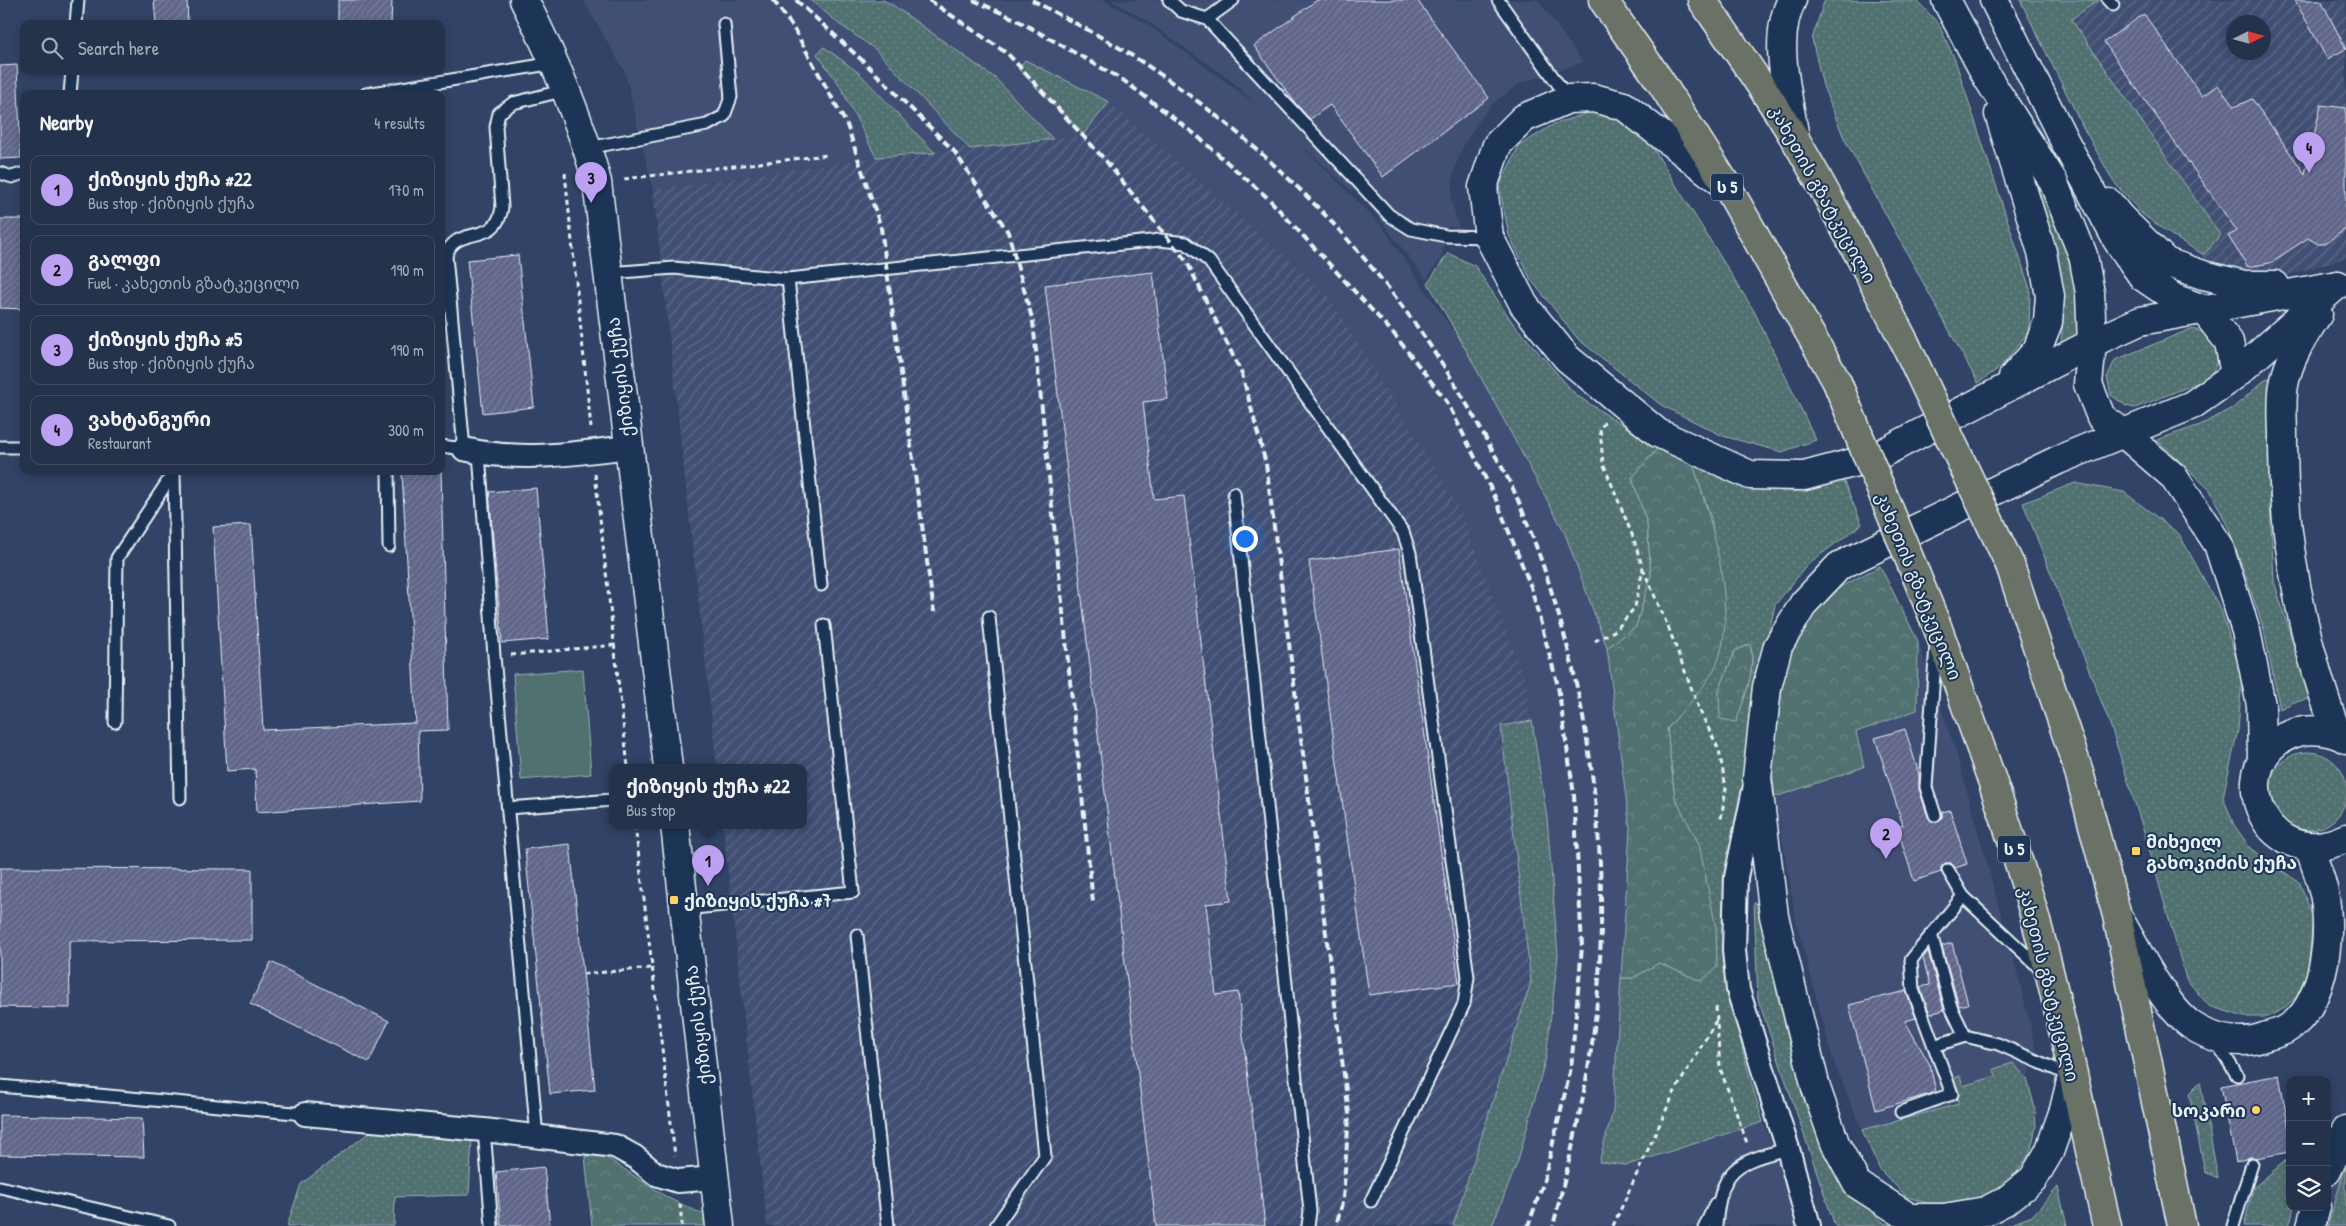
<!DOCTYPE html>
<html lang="en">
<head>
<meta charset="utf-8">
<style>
	body { margin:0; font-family:"Patrick Hand","Noto Sans Georgian",sans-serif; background:#313e56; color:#f1f3f6 }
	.controls { position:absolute; right:15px; bottom:15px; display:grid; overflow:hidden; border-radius:10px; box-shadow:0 2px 8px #0003 }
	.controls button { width:45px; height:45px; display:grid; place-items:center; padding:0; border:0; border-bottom:1px solid #424d64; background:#25324c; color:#f1f3f6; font:25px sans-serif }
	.compass { position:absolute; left:2226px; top:15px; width:45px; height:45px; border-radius:50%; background:#25324c; box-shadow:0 2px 8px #0003; rotate:85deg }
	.you { position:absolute; left:1244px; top:538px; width:18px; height:18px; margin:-12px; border:4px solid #fff; border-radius:50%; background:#1a73e8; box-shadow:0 0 0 8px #1a73e833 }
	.badge { display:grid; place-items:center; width:32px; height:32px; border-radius:50%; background:#bca0f2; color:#111; font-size:16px; font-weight:700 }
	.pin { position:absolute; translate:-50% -41px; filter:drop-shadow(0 1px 2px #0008) }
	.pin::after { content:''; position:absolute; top:26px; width:18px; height:15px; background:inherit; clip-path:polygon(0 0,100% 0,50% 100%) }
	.popup { position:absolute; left:609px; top:764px; width:198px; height:65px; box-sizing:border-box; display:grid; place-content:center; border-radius:10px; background:#25324c; filter:drop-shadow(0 1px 4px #0005); font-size:16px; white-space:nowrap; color:#a3aab5 }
	.popup b { font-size:19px; color:#f1f3f6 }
	.popup::after { content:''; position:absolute; left:50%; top:100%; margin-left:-10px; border:10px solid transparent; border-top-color:#25324c }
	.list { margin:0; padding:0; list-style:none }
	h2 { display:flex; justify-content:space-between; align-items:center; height:65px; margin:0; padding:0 20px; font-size:21px }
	h2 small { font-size:16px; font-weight:400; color:#a3aab5 }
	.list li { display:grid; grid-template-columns:32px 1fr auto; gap:15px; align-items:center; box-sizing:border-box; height:70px; margin:0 10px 10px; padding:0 10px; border:1px solid #424d64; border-radius:10px }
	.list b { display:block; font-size:19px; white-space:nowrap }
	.list p { margin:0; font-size:16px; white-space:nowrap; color:#a3aab5 }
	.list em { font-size:16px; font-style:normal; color:#a3aab5 }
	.icon { flex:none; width:28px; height:28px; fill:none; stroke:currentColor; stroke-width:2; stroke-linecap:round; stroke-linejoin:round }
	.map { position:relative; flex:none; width:2346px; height:1226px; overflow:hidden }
	.search { position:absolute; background:#25324c; box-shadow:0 2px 8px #0003; left:20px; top:20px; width:425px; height:55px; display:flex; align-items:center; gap:12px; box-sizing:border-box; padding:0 18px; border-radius:10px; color:#a3aab5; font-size:19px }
	.panel { position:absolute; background:#25324c; box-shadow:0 2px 8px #0003; left:20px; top:90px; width:425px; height:385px; border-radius:10px }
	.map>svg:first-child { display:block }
	.built { fill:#425074 }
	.industrial { fill:url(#industrial-furrows); fill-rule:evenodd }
	.green { fill:url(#green-dots); stroke:#9cb1b4; fill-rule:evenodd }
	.forest { fill:url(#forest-crowns); stroke:#9cb1b4 }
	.pitch { fill:#517170; stroke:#9cb1b4 }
	.building { fill:url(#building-hatch); stroke:#e8f1f8 }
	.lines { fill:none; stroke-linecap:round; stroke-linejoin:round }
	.lane-casing { stroke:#e8f1f8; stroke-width:15 }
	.street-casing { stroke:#e8f1f8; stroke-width:26 }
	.secondary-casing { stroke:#e8f1f8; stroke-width:31 }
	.highway-casing { stroke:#e8f1f8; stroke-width:31 }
	.path { stroke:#e8f1f8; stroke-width:3; stroke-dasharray:5 4; stroke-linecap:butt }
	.lane { stroke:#1d3557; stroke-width:11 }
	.street { stroke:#1d3557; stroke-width:22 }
	.secondary { stroke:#1d3557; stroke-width:28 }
	.highway { stroke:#6a7166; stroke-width:28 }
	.rail { stroke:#e8f1f8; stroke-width:4; stroke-dasharray:8 4; stroke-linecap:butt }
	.highway-bridge-casing { stroke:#e8f1f8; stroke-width:31; stroke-linecap:butt }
	.highway-bridge { stroke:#6a7166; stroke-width:28 }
	.poi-dot { fill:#ffd166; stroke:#1d3557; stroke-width:2 }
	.labels { text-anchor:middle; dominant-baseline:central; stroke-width:4; stroke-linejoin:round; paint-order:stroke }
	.shield { fill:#1d3557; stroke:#abb9c8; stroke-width:1 }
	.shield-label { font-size:16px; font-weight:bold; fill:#e8f1f8 }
	.street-label { font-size:18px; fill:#e8f1f8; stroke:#1d3557 }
	.poi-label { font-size:18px; font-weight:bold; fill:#e8f1f8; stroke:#1d3557; text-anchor:start }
</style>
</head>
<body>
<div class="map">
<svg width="2346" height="1226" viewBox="0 0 2346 1226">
	<defs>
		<pattern id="industrial-furrows" width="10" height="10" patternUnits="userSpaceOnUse" patternTransform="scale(1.25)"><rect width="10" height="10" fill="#425074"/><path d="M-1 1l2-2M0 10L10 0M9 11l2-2" fill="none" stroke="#5d6a89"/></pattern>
		<pattern id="green-dots" width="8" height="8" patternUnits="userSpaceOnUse" patternTransform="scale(1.25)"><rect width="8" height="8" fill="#517170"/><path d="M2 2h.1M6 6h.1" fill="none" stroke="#6a8685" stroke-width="1.8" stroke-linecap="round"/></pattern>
		<pattern id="forest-crowns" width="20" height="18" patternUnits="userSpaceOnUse" patternTransform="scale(1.25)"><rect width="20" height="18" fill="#517170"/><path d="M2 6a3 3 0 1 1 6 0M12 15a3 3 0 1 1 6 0" fill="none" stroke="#6a8685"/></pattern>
		<pattern id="building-hatch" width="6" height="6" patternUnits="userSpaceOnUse" patternTransform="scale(1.25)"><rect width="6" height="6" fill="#61658a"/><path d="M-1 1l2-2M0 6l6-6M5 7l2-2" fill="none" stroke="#787c9b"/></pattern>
	</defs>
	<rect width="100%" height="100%" fill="#314366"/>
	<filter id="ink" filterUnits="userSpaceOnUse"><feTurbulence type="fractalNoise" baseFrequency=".02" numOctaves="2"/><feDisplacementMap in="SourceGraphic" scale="10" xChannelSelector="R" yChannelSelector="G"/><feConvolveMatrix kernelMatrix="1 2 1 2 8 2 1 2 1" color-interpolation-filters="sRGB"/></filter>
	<g filter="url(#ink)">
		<!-- built -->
		<g class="built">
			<path d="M583 0H811L839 24 875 49 970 149 935 153 859 73 818 55 839 84 876 157 653 190 625 72Z"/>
			<path d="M883 0H1103L1144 22 1256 104 1233 82 1146 20 1111 0H1538L1583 62 1520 83 1491 105 1478 122 1463 146 1454 170 1451 200 1459 228 1448 226 1441 258 1426 279 1357 190 1352 191 1294 138 1381 225 1466 350 1564 531 1607 648 1630 829 1613 1111 1599 1162 1627 1165 1763 1122 1788 1187 1799 1226H1492L1518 1161 1546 1057 1558 956 1547 818 1526 684 1326 292 1109 102 1018 70 1083 135 1053 139 995 78Z"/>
			<path d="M1918 641 1956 752 2019 979 2036 1050 2027 1079 2013 1063 1996 1076 1963 1086 1959 1077 1952 1079 1959 1104 1862 1130 1833 1060 1796 920 1775 797 1864 767 1856 732 1917 710Z"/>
			<path d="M2346 1148V1226H2319L2327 1207V1198L2337 1165Z"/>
		</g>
		<!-- industrial -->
		<g class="industrial">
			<path d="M2099 0H2346V258L2288 275H2251L2200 262 2220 235 2071 19ZM2234 22H2264V52H2234Z"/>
			<path d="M1109 102 1326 292 1459 508 1526 684 1532 721 1501 726 1531 982 1453 1226H767L723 825H803V767H717L653 190 876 157 1083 135Z"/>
		</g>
		<!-- green -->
		<g class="green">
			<path d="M811 0H883L894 6 995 78 1053 139 970 149 875 49 839 24Z"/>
			<path d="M1827 0 1917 1 1938 23 1955 60 2030 289 2029 331 2002 366 1978 383 1844 138 1823 86 1812 39 1824 2Z"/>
			<path d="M2020 0H2099L2071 19 2220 235 2204 255 2174 237 2142 214 2113 181 2083 127Z"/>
			<path d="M824 47 859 73 935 153 876 157 839 84 817 54Z"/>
			<path d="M1025 60 1109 102 1083 135 1018 69Z"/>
			<path d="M1597 110 1635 119 1754 311 1816 440 1782 452 1723 436 1661 405 1578 339 1531 280 1509 235 1499 186 1519 146 1554 124Z"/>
			<path d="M2017 145 2075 247 2086 328 2071 341 2061 342 2064 308 2060 268Z"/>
			<path d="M1448 253 1475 266 1512 322 1576 395 1658 448 1632 478 1647 523 1651 575 1636 627 1607 648 1564 531 1466 350 1428 283Z"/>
			<path d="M2191 329C2211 332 2215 342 2219 360L2210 376 2202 381 2135 408 2126 406 2111 395 2107 377 2115 360Z"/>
			<path d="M2267 378 2276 380 2270 425 2269 484 2274 581 2310 699 2294 702 2280 709 2263 626 2229 529 2210 490 2157 440 2200 425 2233 408Z"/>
			<path d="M1692 462C1729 478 1771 498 1812 489 1823 487 1833 483 1843 480L1862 524 1808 564 1775 605 1755 694 1744 790 1723 902 1728 987 1746 1064 1763 1122 1627 1165 1599 1162 1613 1111 1621 978H1633L1659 963 1701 981 1699 844 1675 799 1667 729 1704 684 1725 613 1711 518ZM1750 644C1757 670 1744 697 1736 721L1721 718 1719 691 1735 651Z"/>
			<path d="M2075 483 2124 492 2179 534 2221 610 2242 677 2238 730 2223 797 2234 825 2251 849 2300 883 2313 918 2308 971 2297 996 2283 1009 2267 1017H2244L2209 1006 2186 979 2145 835 2109 721 2023 503Z"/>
			<path d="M1532 721 1547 818 1558 956 1546 1057 1518 1161 1492 1226H1453L1531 982 1501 726Z"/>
			<circle cx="2308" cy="791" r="39"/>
			<path d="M1754 903H1762L1777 994 1801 1086 1844 1185 1884 1223 1893 1226H1835L1758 999Z"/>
			<path d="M2013 1063 2027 1079 2035 1108 2036 1127 2030 1153 2015 1175 1996 1194 1962 1204 1933 1205 1907 1197 1880 1170 1862 1130 1959 1104 1952 1079 1960 1076 1963 1086 1996 1076 1994 1069Z"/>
			<path d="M2200 1082 2218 1178 2205 1172 2189 1093Z"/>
			<path d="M374 1129 472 1138 469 1195 395 1197 394 1226H287L301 1184Z"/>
			<path d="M2290 1157V1207H2294L2289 1226H2244L2253 1188Z"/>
			<path d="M2346 1167V1226H2328L2344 1171Z"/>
			<path d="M2058 1187 2067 1226H2006L2032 1216Z"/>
		</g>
		<!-- forest -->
		<g class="forest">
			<path d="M1658 448 1692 462C1710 514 1737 603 1719 658 1710 684 1684 708 1667 729L1675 798 1699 844 1716 928 1717 967 1701 981 1659 963 1633 978H1621L1630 829 1607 648 1636 627 1651 575 1647 523 1632 478Z"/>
			<path d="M1880 566 1918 641 1917 710 1856 732 1864 767 1775 797 1772 769 1787 650 1809 617 1842 586Z"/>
			<path d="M1750 644C1756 671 1745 696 1736 722L1720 719 1719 691 1735 651Z"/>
			<path d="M585 1156H604L668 1198 707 1216 708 1226H592Z"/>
		</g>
		<!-- pitch -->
		<path class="pitch" d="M583 669 591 774 521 780 513 674Z"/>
		<!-- building -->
		<g class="building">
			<path d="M154 0H187L188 24H156Z"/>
			<path d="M338 0H392L391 24H338Z"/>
			<path d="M1317 0H1417L1489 98 1383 177 1330 105 1310 119 1296 104 1254 46Z"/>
			<path d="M2295 0H2321L2346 49 2327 59Z"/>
			<path d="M2144 14 2202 96 2218 85 2234 107 2252 99 2305 174 2321 105 2346 108V229L2324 244H2318L2308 238 2270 263 2248 267 2228 236 2237 231 2104 42Z"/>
			<path d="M17 65 21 158 0 159V66Z"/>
			<path d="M0 219H24V309L0 308Z"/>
			<path d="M518 255 534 407 483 413 467 260Z"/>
			<path d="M1153 272 1168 399 1143 402 1154 499 1184 496 1231 901 1206 904 1216 995 1238 992 1265 1226H1156L1045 285Z"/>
			<path d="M441 471 448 730 418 731 420 801 257 812 255 769 227 771 213 527 251 525 263 730 416 723 402 473Z"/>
			<path d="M536 488 549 639 502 643 489 492Z"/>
			<path d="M1399 549 1459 983 1369 995 1309 561Z"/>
			<path d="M1905 729 1919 774V789L1928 817 1933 822H1938L1942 817V812L1950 810 1967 864 1955 868 1951 863H1945L1941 867V872L1914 881 1897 827 1903 825 1875 738Z"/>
			<path d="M570 844 595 1090 550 1094 525 849Z"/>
			<path d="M0 868 252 869V940L69 941 70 1008 0 1007Z"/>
			<path d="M1952 943 1968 1004 1959 1006 1942 946Z"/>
			<path d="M1928 951 1944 1010 1930 1014 1920 987 1930 985 1923 958Z"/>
			<path d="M271 962 389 1021 369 1062 250 1004Z"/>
			<path d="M1906 991 1916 1018 1905 1021 1930 1065 1936 1092 1876 1110 1849 1005Z"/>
			<path d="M2279 1075 2290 1135V1152L2256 1158 2251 1157 2236 1162 2221 1086Z"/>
			<path d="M0 1115 142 1118 144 1157 0 1155Z"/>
			<path d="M544 1167 550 1226H501L496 1172Z"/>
		</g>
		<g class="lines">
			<!-- lane casing -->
			<g class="lane-casing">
				<g id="lane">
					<path d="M1169 0 1181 11 1207 19 1233 0"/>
					<path d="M1498 0 1568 98"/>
					<path d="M2108 0 2113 5"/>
					<path d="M1207 19 1389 215 1411 229 1446 236 1489 237"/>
					<path d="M76 24 78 0"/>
					<path d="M70 94 72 71"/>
					<path d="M366 94 554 63"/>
					<path d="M588 148 707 125 724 116 731 97 724 24"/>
					<path d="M0 173 12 177 24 173"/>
					<path d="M608 273 674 268 788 279"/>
					<path d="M441 446 464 449 446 256C455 223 497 248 502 207L496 127 499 113 513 103 566 90"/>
					<path d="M0 447H24"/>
					<path d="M479 453 494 656 537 1137"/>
					<path d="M174 471 180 798"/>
					<path d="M388 471 389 546"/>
					<path d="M1234 493 1310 1211 1308 1226"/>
					<path d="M821 585 788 279 1160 240 1186 243 1209 261 1403 532 1410 553 1468 977 1464 1004 1371 1201"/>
					<path d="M989 617 1045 1156 996 1226"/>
					<path d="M115 722 117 558 174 472"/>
					<path d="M508 808 613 800"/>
					<path d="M1935 815 1926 787 1936 645"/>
					<path d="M1948 870 1963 896 2042 970"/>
					<path d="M684 909 853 892 824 625"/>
					<path d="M1931 934 1951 1007 1965 1036 1998 1044 2071 1076"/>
					<path d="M857 935 888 1226"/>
					<path d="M2215 1040 2237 1075"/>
					<path d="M1934 1046 1965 1036"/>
					<path d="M0 1086 305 1114"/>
					<path d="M1901 1112 1952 1094 1913 990 1911 960 1963 896"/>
					<path d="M484 1130 492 1226"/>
					<path d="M0 1187 169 1226"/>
					<path d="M1705 1226 1715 1204"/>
					<path d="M1716 1226C1721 1169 1734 1162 1788 1149"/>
					<path d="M2233 1226 2252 1164"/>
				</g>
			</g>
			<!-- street casing -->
			<g class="street-casing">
				<g id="street">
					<path d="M464 449C518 462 574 454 628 447"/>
					<path d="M1754 790 1736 877 1734 950 1738 990 1788 1149 1809 1226"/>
					<path d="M305 1114 484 1130 615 1146 635 1157 656 1174 678 1181 715 1178"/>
				</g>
			</g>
			<!-- secondary casing -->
			<g class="secondary-casing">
				<g id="secondary">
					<path d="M524 0C554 59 580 118 597 182L668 767"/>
					<path d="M1792 0C1771 39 1789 97 1795 139"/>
					<path d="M1946 0 1987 77 2053 181 2083 255 2090 293 2092 343 2088 384 2101 417 2122 432 2173 476 2218 544 2246 631 2261 705 2262 760"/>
					<path d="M1994 0 2064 140 2117 240 2143 277 2174 298 2203 309 2229 342 2235 375"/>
					<path d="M1999 114 2042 252 2050 296 2048 322 2037 350 2013 377"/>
					<path d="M1724 184 1624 106 1593 98 1568 99 1524 118 1497 145 1483 187 1489 237 1524 305 1567 358 1658 433 1750 475 1804 476 1875 457 2092 343 2140 321 2338 285"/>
					<path d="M2109 203 2119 216 2166 262 2203 275 2245 285H2275"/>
					<path d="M2318 314C2304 336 2289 357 2284 385 2281 401 2283 421 2283 438 2282 540 2302 638 2337 734"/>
					<path d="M2346 739C2332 731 2314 728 2298 732 2220 754 2259 879 2346 838"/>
					<path d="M675 825 720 1226"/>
					<path d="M2119 919C2137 949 2163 1005 2191 1025 2211 1039 2241 1046 2264 1037 2271 1035 2279 1033 2285 1030 2323 1009 2330 944 2326 906 2324 885 2316 867 2309 847"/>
					<path d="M2072 1077 2064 1110 2049 1152 2033 1179 2007 1200 1986 1211 1944 1218H1910L1857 1184 1835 1143 1816 1088 1774 916 1757 778 1767 687 1778 646 1804 603 1839 566 2058 460 2192 405 2235 375 2337 285"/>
					<path d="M2327 1171 2346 1130"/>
					<path d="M2311 1226 2316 1207"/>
				</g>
			</g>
			<!-- highway casing -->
			<g class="highway-casing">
				<g id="highway">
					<path d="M1603 0 1660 81 1727 186 1837 382"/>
					<path d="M1702 0C1734 46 1766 91 1795 139 1834 205 1869 274 1905 343"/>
					<path d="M2010 565 2079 772 2117 916 2182 1226"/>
					<path d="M1937 626C1979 742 2022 858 2051 979 2071 1061 2088 1144 2107 1226"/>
				</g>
			</g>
			<!-- path -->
			<g class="path">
				<path d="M565 173 591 428"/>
				<path d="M624 179 827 155"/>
				<path d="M595 474 628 767"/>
				<path d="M1643 569 1669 629 1700 711 1719 750 1726 788 1721 819"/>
				<path d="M1595 641 1616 630 1635 607 1643 569 1633 537 1603 463 1600 429 1605 422"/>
				<path d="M511 655 615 645"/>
				<path d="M635 825 675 1156"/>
				<path d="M583 974 652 968"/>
				<path d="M1716 1007 1720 1068 1747 1143"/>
				<path d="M680 1204 682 1226"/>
				<path d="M1613 1226 1674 1093 1717 1019"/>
			</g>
			<!-- lane -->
			<use href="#lane" class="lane"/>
			<!-- street -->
			<use href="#street" class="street"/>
			<!-- secondary -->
			<use href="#secondary" class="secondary"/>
			<!-- highway -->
			<use href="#highway" class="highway"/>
			<!-- rail -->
			<g class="rail">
				<path d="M773 0 793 27 847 125 881 228 934 612"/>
				<path d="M796 0 864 62 954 151 1008 232 1033 322 1093 902"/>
				<path d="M929 0 1008 54 1106 161 1187 262 1242 374 1266 464 1349 1114 1343 1199 1336 1226"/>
				<path d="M973 0 1015 19 1123 80 1196 135 1269 199 1394 334 1447 402 1495 497 1531 587 1558 686 1574 795 1582 947 1571 1068 1543 1184 1528 1226"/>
				<path d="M1032 0C1066 19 1102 36 1134 57 1189 92 1242 134 1289 179 1369 255 1435 342 1486 439 1495 456 1506 473 1514 491 1584 652 1614 837 1596 1012 1588 1085 1571 1155 1553 1226"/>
			</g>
			<!-- highway-bridge casing -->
			<g class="highway-bridge-casing">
				<g id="highway-bridge">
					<path d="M1905 343 2010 565"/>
					<path d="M1837 382 1937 626"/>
				</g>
			</g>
			<!-- highway-bridge -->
			<use href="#highway-bridge" class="highway-bridge"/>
		</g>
	</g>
	<!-- markers -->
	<g class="poi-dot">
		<rect x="2131" y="846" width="10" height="10" rx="2.5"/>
		<rect x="669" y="895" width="10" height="10" rx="2.5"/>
		<circle cx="2256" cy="1110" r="5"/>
	</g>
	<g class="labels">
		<!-- shield labels -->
		<g class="shield">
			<rect x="1711" y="173.5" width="32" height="27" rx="4"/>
			<rect x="1998" y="835.5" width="32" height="27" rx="4"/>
		</g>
		<g class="shield-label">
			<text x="1727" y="187">ს 5</text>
			<text x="2014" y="849">ს 5</text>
		</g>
		<!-- street labels -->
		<g class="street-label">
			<text transform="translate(1823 194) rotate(61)">კახეთის გზატკეცილი</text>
			<text transform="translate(620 377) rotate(-97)">ქიზიყის ქუჩა</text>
			<text transform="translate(1919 586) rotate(68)">კახეთის გზატკეცილი</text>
			<text transform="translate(2049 984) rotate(76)">კახეთის გზატკეცილი</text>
			<text transform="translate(698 1025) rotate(-97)">ქიზიყის ქუჩა</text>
		</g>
		<!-- poi labels -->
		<g class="poi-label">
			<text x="2146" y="841">მიხეილ<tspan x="2146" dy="21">გახოკიძის ქუჩა</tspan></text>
			<text x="684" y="900">ქიზიყის ქუჩა #7</text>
			<text x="2246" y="1110" text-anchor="end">სოკარი</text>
		</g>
	</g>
</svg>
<div class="controls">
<button>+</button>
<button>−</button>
<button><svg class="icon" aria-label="layers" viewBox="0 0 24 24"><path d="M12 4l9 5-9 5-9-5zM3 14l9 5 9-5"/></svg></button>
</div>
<svg class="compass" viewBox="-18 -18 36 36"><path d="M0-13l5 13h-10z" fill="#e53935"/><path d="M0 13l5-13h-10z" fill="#a3aab5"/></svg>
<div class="you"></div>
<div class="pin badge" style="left:708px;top:886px">1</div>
<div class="popup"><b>ქიზიყის ქუჩა #22</b>Bus stop</div>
<div class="pin badge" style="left:1886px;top:859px">2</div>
<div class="pin badge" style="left:591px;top:203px">3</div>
<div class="pin badge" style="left:2309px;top:173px">4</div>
<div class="search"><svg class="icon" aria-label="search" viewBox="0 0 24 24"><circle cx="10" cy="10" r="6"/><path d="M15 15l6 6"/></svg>Search here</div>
<section class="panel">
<h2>Nearby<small>4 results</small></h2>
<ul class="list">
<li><span class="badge">1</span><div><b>ქიზიყის ქუჩა #22</b><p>Bus stop · ქიზიყის ქუჩა</p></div><em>170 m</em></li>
<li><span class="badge">2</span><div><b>გალფი</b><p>Fuel · კახეთის გზატკეცილი</p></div><em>190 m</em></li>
<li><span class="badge">3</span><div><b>ქიზიყის ქუჩა #5</b><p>Bus stop · ქიზიყის ქუჩა</p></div><em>190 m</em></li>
<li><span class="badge">4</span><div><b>ვახტანგური</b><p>Restaurant</p></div><em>300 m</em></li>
</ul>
</section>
</div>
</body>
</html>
